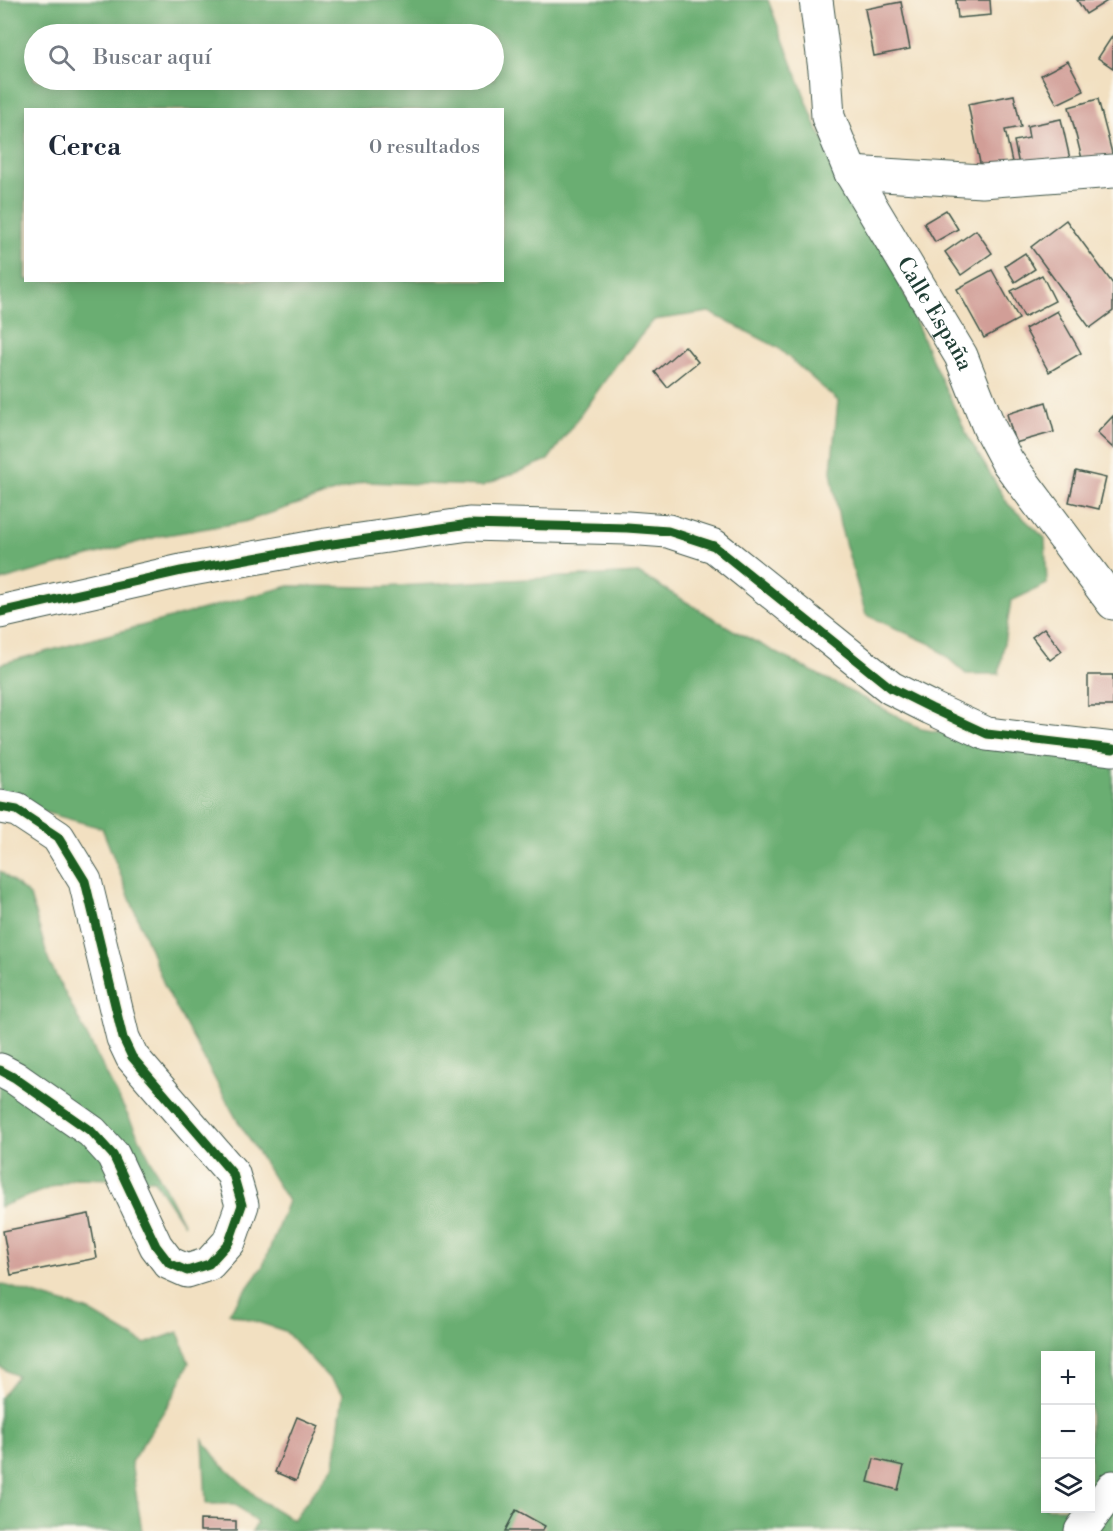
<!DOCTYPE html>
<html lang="es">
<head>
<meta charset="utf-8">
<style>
	body { margin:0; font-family:"Libre Bodoni",serif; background:#f2f2f3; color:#1f2937 }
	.controls { position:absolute; right:18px; bottom:18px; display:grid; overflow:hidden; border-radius:0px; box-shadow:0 3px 15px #0003 }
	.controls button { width:54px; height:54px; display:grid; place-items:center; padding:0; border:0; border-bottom:2px solid #e0e1e3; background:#fff; color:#1f2937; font:30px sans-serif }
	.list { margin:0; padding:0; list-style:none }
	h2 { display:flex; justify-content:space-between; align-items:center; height:78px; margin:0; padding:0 24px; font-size:26px }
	h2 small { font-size:20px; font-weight:400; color:#747a83 }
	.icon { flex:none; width:33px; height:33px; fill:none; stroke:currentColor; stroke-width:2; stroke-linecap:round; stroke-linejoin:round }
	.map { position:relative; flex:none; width:1113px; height:1531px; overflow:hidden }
	.search { position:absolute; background:#fff; box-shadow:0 3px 15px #0003; left:24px; top:24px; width:480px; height:66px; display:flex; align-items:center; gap:15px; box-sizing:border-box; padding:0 21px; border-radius:33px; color:#747a83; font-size:22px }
	.panel { position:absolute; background:#fff; box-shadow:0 3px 15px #0003; left:24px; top:108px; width:480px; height:174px; border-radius:0px }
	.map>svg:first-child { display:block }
	.forest { fill:#6aae72; stroke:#447653; stroke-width:1.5; fill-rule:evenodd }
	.building { fill:#d19e97 }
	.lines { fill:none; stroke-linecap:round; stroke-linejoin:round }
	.minor-casing { stroke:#3f5549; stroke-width:35 }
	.minor { stroke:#fff; stroke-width:33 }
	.cycleway-casing { stroke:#fbf7ec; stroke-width:13 }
	.cycleway { stroke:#1b5e20; stroke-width:9 }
	.labels { text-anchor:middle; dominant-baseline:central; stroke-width:4.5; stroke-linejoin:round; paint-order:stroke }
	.street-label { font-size:22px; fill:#1f3d34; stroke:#fbf7ec }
</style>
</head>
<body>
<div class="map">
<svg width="1113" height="1531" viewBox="0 0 1113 1531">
	<rect width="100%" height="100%" fill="#fbf7ec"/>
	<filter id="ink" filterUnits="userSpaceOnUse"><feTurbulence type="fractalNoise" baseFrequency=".0167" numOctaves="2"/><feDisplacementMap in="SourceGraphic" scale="12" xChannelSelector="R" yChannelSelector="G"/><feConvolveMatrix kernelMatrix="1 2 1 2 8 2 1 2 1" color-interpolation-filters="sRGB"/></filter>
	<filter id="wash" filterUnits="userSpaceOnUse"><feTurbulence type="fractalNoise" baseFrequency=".008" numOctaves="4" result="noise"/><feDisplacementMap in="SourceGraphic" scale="24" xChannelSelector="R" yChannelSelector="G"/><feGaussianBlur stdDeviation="1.35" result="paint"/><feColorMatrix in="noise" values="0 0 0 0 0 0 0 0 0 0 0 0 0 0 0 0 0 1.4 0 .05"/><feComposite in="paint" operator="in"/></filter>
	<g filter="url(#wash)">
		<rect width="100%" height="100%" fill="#f2e0c1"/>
		<!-- forest -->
		<g class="forest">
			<path d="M0 0H768L818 131 865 199 928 351 968 437 1008 504 1045 538 1047 584 1011 601 999 674H966L933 645 866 615 840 525 831 471 838 401 777 347 709 312 654 320 616 365 548 460 482 486 364 482 244 522 160 536 0 581ZM34 34H494V80H34ZM26 110H502V280H26Z"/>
			<path d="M638 573 733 630 922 729 1113 765V1531H252L257 1523 235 1504H206L203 1440 219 1462 261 1501 293 1520 334 1465 343 1393 285 1331 229 1313 263 1266 288 1201 236 1118 165 987 102 828 0 800V664L289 586 380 587ZM1046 1356H1090V1508H1046Z"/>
			<path d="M0 871 30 896 49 962 184 1225 154 1180 75 1178 0 1207Z"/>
			<path d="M0 1284 87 1310 145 1344 178 1332 189 1363 173 1397 131 1462 142 1531H0V1398L17 1376 0 1367Z"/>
		</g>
		<g id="blocks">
			<!-- building -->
			<g class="building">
				<path d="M956 0H990L991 15 958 18Z"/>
				<path d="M1077 0H1109L1086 14Z"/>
				<path d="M901 2 910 49 874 56 865 9Z"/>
				<path d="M1113 35V68L1098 58Z"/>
				<path d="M1068 61 1084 91 1057 104 1041 75Z"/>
				<path d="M1014 95 1021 127 1005 130 1012 162 981 168 968 104Z"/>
				<path d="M1098 99 1113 157 1084 167 1069 107Z"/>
				<path d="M1061 119 1070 159 1020 170 1014 141 1029 138 1027 126Z"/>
				<path d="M946 210 958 229 935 242 924 223Z"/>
				<path d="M1066 220 1113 284V311L1090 328 1031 247Z"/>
				<path d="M976 230 992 253 961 275 945 252Z"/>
				<path d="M1025 253 1035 269 1015 282 1005 266Z"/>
				<path d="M992 270 1019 319 984 338 957 289Z"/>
				<path d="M1042 275 1055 301 1024 317 1011 291Z"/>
				<path d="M1057 311 1081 353 1049 372 1025 329Z"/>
				<path d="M685 346 698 362 667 387 655 372Z"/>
				<path d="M1046 402 1054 432 1015 443 1007 414Z"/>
				<path d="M1113 416V448L1097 433Z"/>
				<path d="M1076 471 1106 478 1099 509 1069 502Z"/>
				<path d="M1044 628 1062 651 1050 660 1032 637Z"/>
				<rect x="1088" y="675" width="25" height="31"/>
				<path d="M89 1214 97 1258 11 1275 3 1231Z"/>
				<path d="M297 1417 318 1426 296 1481 275 1472Z"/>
				<path d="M874 1459 904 1466 898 1490 868 1482Z"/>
				<path d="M516 1510 545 1526 542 1531H505Z"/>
				<path d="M200 1520 236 1521V1531H200Z"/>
			</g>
		</g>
	</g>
	<g filter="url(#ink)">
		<use href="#blocks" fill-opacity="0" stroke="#3f5549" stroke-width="1.5"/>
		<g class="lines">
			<!-- minor casing -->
			<g class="minor-casing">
				<g id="minor">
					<path id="s1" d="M816 0 825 70 828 117 851 173 961 356 989 427 1007 461 1113 603"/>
					<path d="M851 173 982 181 1113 171"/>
					<path d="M0 612 181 571 326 545 469 524 627 528 668 531 714 546 891 688 931 708 987 734 1113 749"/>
					<path d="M0 807 17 810 58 837 85 881 123 1038 132 1057 233 1174 242 1205 229 1242 209 1264 187 1271 169 1263 156 1246 113 1155 92 1132 15 1078 0 1070"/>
					<path d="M1081 1531 1113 1487"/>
				</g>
			</g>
			<!-- minor -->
			<use href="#minor" class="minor"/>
			<!-- cycleway casing -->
			<g class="cycleway-casing">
				<g id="cycleway">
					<path d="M0 612 181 571 326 545 469 524 627 528 668 531 714 546 891 688 931 708 987 734 1113 749"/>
					<path d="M0 807 17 810 58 837 85 881 123 1038 132 1057 233 1174 242 1205 229 1242 209 1264 187 1271 169 1263 156 1246 113 1155 92 1132 15 1078 0 1070"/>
				</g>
			</g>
			<!-- cycleway -->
			<use href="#cycleway" class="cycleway"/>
		</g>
	</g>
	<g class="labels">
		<!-- street labels -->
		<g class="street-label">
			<text stroke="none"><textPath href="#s1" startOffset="342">Calle España</textPath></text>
		</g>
	</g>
</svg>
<div class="controls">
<button>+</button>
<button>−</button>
<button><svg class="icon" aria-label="layers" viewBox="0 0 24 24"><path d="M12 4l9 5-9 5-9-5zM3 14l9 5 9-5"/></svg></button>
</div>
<div class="search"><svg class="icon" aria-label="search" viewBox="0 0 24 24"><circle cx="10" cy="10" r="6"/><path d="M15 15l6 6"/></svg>Buscar aquí</div>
<section class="panel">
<h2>Cerca<small>0 resultados</small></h2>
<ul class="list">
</ul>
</section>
</div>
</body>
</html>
